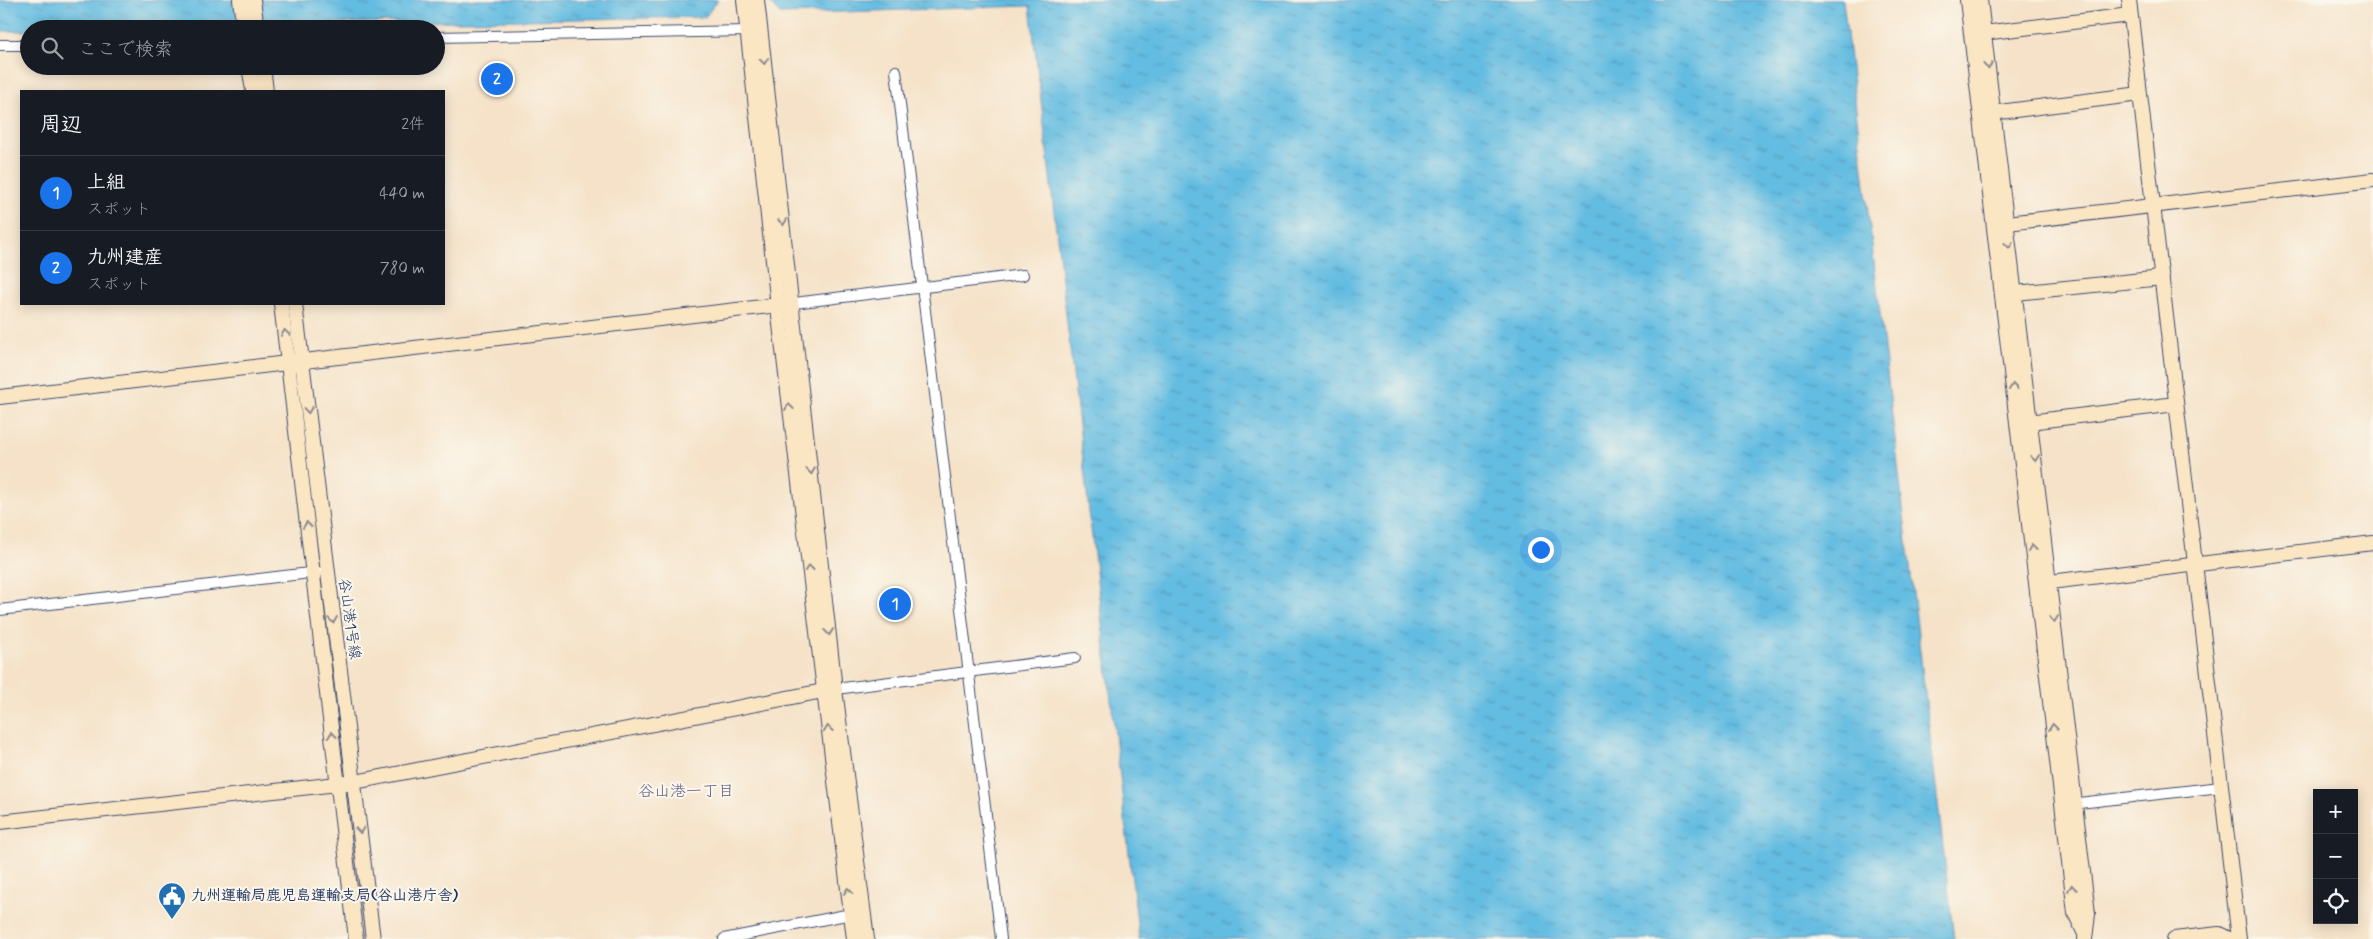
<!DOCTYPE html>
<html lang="ja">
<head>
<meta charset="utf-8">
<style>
	body { margin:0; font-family:Mynerve,"Klee One",sans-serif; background:#20242c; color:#f1f3f6 }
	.controls { position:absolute; right:15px; bottom:15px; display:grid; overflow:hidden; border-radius:0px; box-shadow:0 2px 12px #0003 }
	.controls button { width:45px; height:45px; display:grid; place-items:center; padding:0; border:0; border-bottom:1px solid #363941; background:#171b24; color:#f1f3f6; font:25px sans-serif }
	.you { position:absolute; left:1540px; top:549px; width:18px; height:18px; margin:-12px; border:4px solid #fff; border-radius:50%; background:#1a73e8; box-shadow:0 0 0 8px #1a73e833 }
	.badge { display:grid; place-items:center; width:32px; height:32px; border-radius:50%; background:#1a73e8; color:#fff; font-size:16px; font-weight:700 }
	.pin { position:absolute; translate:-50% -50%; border:2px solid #fff; box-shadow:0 1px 5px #0006 }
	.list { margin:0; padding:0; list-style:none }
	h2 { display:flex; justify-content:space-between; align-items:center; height:65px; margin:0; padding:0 20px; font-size:21px }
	h2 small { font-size:16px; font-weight:400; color:#9ea1a6 }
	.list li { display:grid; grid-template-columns:32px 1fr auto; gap:15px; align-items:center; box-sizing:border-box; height:75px; padding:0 20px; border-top:1px solid #363941 }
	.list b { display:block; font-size:19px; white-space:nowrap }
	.list p { margin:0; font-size:16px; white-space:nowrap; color:#9ea1a6 }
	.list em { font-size:16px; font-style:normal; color:#9ea1a6 }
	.icon { flex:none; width:28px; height:28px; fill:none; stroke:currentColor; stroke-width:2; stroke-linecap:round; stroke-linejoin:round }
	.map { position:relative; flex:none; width:2373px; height:939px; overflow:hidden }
	.search { position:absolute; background:#171b24; box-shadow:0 2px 12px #0003; left:20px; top:20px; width:425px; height:55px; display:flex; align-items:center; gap:12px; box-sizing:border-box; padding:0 18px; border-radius:28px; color:#9ea1a6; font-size:19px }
	.panel { position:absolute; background:#171b24; box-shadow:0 2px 12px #0003; left:20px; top:90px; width:425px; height:215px; border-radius:0px }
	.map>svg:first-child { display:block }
	.water { fill:url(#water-ripples); stroke:#4076a0 }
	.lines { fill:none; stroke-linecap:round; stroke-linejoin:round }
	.street-casing { stroke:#3c4a6e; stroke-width:12 }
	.secondary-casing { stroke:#3c4a6e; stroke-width:16 }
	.street { stroke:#fff; stroke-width:10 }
	.secondary { stroke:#fbe6c4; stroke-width:14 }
	.oneway { stroke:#8b8a91 }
	.labels { text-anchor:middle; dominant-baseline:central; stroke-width:4; stroke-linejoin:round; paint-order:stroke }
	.street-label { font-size:15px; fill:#1b2f5e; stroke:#fbf7ec }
	.poi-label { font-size:15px; font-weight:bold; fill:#1b2f5e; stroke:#fbf7ec; text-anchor:start }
	.neighbourhood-label { font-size:16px; fill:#62597e; stroke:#fbf7ec }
</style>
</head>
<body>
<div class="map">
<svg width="2373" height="939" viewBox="0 0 2373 939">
	<defs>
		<pattern id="water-ripples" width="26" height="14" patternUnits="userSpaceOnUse" patternTransform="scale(1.25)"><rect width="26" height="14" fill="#64bce1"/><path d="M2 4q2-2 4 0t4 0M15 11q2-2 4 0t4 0" fill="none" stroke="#5299ba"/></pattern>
	</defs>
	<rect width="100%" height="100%" fill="#fbf7ec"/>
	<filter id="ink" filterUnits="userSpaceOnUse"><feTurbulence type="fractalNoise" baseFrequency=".02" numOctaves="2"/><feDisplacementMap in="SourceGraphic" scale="10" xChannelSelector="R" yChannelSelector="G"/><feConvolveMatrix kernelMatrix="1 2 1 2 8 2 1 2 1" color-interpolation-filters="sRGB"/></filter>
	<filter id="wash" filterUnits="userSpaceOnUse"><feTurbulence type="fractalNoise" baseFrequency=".0096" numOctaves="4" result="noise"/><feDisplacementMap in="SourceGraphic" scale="20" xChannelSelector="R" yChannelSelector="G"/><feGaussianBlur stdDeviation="1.12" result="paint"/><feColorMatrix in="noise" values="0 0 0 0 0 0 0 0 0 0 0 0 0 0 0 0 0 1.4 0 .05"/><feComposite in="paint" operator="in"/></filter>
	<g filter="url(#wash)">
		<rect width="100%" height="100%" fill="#f5e2c8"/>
		<!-- water -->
		<g class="water">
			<path d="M0 0H718L705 17 276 24 272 19 230 22 227 28 29 29V31H0Z"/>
			<path d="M767 0H1843L1954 939H1139L1030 6 780 14Z"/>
		</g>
	</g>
	<g filter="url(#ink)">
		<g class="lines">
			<!-- street casing -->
			<g class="street-casing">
				<g id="street">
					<path d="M436 37 748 31"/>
					<path d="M0 45H29"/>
					<path d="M896 71 1001 939"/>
					<path d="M786 304 1023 275"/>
					<path d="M0 610 318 572"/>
					<path d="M828 690 1075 658"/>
					<path d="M2070 804 2221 787"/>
					<path d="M724 939 851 914"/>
				</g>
			</g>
			<!-- secondary casing -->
			<g class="secondary-casing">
				<g id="secondary">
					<path d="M240 0 244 29"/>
					<path d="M253 0 257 29"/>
					<path d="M744 0 781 333 854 939"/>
					<path d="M757 0 835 689 867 939"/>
					<path d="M1967 0 2075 913 2085 934"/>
					<path d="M1980 0 2088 914 2085 939"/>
					<path d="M2129 0 2239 939"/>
					<path d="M1975 34 2130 15"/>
					<path d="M249 66 253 91"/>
					<path d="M263 66 266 91"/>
					<path d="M1984 114 2140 94"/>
					<path d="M1999 224 2373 180"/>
					<path d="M2006 294 2162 278"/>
					<path d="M281 304 356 939"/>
					<path d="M295 304 373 939"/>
					<path d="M0 397 778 305"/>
					<path d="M2021 423 2176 404"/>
					<path d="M2042 583 2373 543"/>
					<path d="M0 822 355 782 823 691"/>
					<path d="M2174 939 2219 934 2229 939"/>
				</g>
			</g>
			<!-- street -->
			<use href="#street" class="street"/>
			<!-- secondary -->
			<use href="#secondary" class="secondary"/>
		</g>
		<!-- one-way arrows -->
		<defs><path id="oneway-chevron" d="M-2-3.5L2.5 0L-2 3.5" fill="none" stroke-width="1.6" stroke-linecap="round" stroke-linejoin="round" transform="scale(1.25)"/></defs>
		<g class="oneway">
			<use href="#oneway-chevron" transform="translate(764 61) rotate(83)"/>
			<use href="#oneway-chevron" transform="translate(1988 66) rotate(83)"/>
			<use href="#oneway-chevron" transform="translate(783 222) rotate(83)"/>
			<use href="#oneway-chevron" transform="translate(2009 245) rotate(83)"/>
			<use href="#oneway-chevron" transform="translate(285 333) rotate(-97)"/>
			<use href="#oneway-chevron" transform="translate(2013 387) rotate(-97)"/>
			<use href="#oneway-chevron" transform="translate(789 407) rotate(-97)"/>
			<use href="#oneway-chevron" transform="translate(308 410) rotate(84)"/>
			<use href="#oneway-chevron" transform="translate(2035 458) rotate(83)"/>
			<use href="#oneway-chevron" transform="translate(811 471) rotate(84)"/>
			<use href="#oneway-chevron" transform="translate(307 525) rotate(-97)"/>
			<use href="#oneway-chevron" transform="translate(2032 548) rotate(-97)"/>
			<use href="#oneway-chevron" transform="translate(809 568) rotate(-97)"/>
			<use href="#oneway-chevron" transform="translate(2054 619) rotate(83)"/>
			<use href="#oneway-chevron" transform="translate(333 620) rotate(82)"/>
			<use href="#oneway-chevron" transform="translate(829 632) rotate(84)"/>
			<use href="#oneway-chevron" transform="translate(2053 727) rotate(-97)"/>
			<use href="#oneway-chevron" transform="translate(828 729) rotate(-97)"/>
			<use href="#oneway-chevron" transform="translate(332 735) rotate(-97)"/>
			<use href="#oneway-chevron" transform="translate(360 830) rotate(83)"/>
			<use href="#oneway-chevron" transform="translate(2072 888) rotate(-97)"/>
			<use href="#oneway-chevron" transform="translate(848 891) rotate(-97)"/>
		</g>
	</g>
	<!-- icons -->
	<defs>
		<g id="civic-pin" transform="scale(1.4375)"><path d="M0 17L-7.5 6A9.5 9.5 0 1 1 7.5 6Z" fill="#1f6fb2" stroke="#fbf7ec"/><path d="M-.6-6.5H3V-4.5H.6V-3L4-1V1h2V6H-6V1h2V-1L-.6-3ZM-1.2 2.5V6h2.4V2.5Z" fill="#fff"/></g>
	</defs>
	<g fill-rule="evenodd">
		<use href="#civic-pin" x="172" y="896"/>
	</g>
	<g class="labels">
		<!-- street labels -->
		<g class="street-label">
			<text transform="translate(349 619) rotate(82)">谷山港1号線</text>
		</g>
		<!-- poi labels -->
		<g class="poi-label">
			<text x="191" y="896">九州運輸局鹿児島運輸支局(谷山港庁舎)</text>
		</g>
		<!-- neighbourhood labels -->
		<g class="neighbourhood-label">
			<text x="686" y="791">谷山港一丁目</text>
		</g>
	</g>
</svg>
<div class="controls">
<button>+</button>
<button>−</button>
<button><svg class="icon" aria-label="locate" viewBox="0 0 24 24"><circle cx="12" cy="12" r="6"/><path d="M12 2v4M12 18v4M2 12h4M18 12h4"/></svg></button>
</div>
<div class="you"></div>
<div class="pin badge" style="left:895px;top:604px">1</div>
<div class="pin badge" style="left:497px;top:79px">2</div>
<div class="search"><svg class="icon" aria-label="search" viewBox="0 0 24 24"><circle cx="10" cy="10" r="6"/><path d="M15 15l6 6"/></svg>ここで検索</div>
<section class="panel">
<h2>周辺<small>2件</small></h2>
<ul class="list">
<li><span class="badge">1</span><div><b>上組</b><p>スポット</p></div><em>440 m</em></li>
<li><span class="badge">2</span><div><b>九州建産</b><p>スポット</p></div><em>780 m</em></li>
</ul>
</section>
</div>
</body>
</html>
